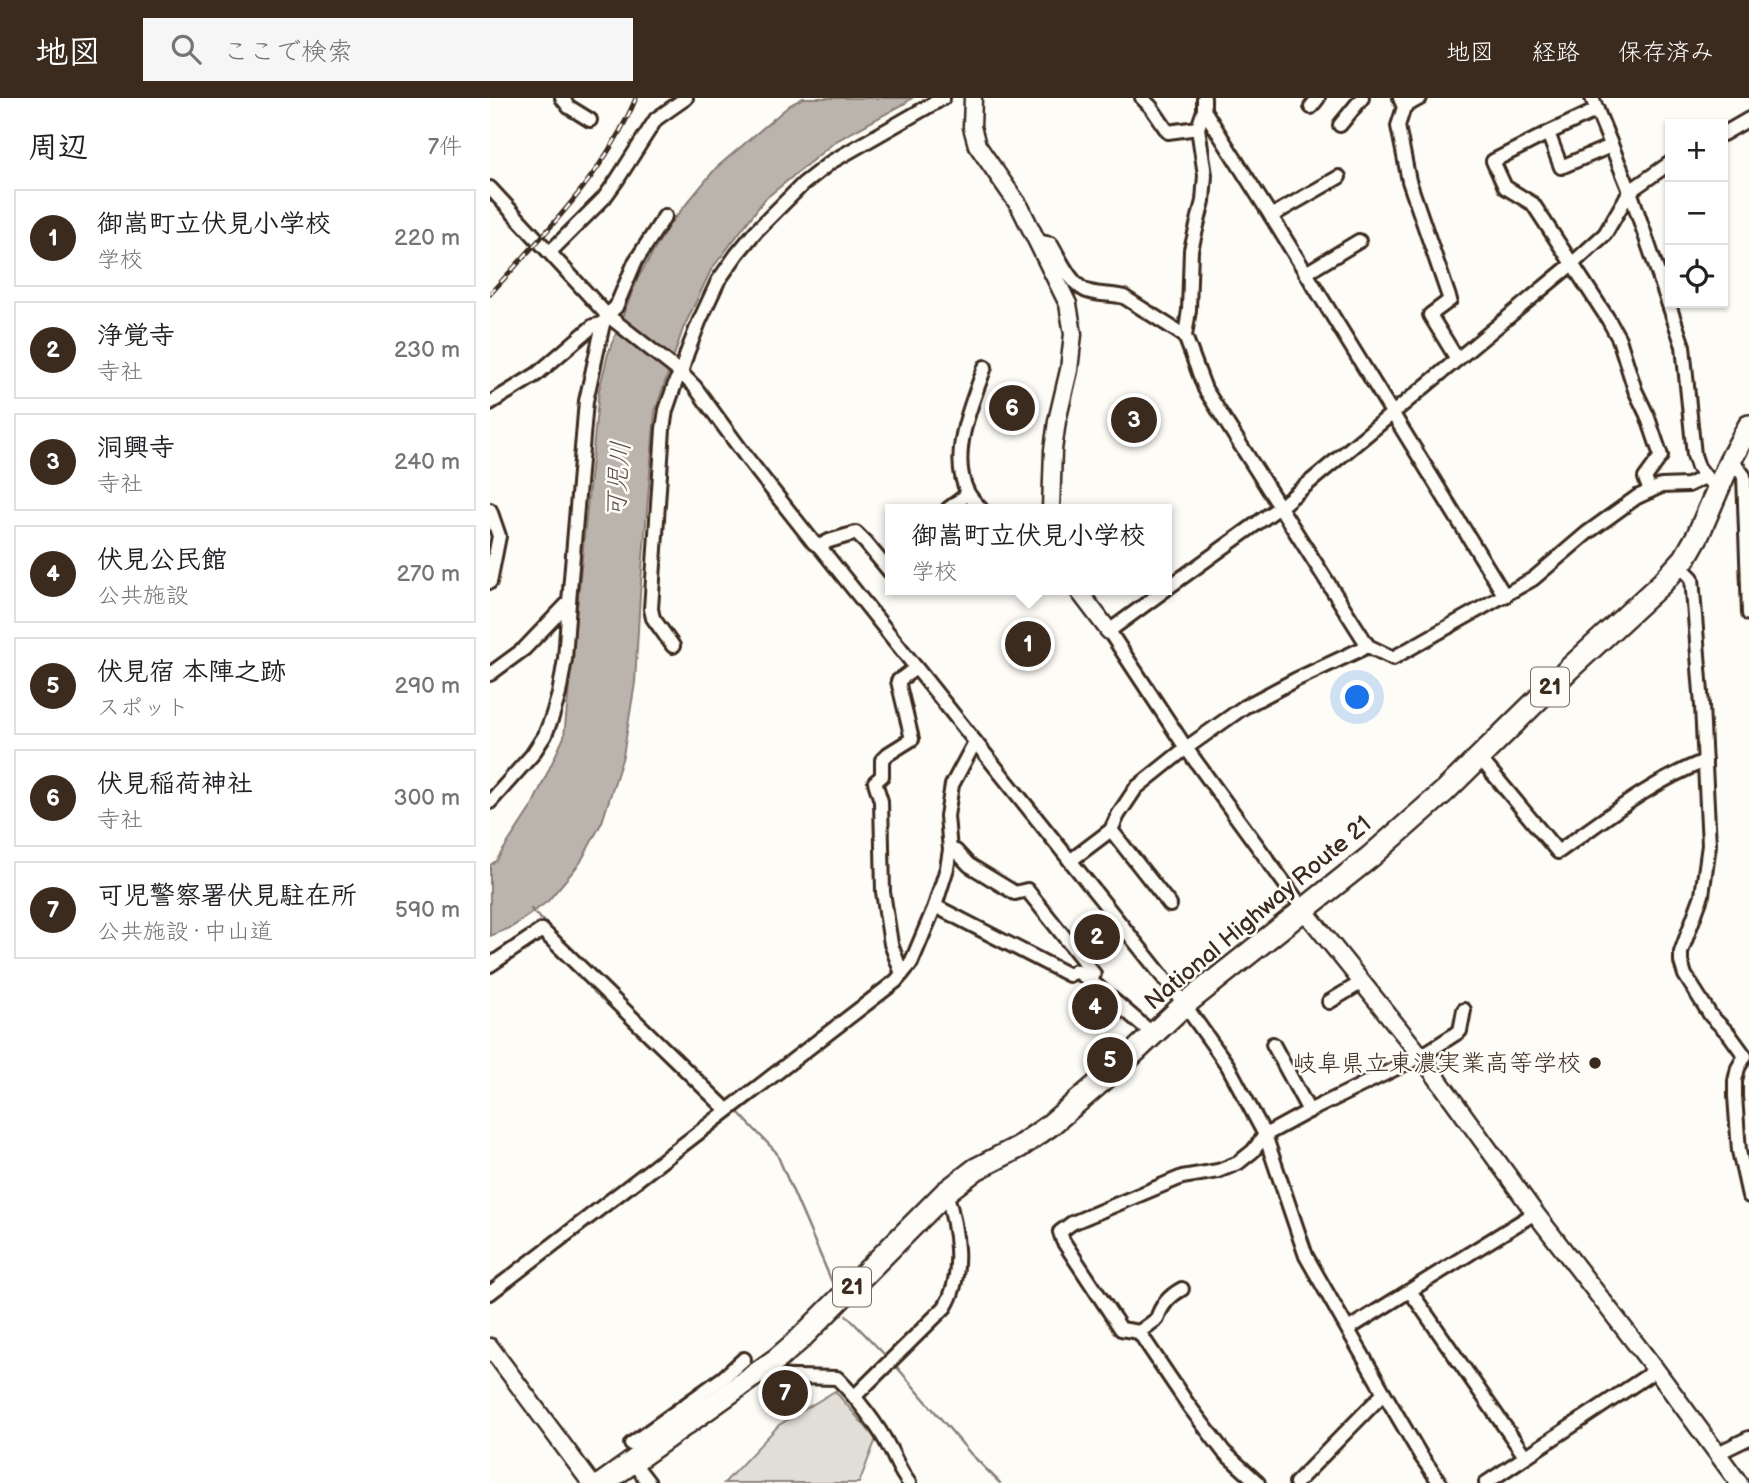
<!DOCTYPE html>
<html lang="ja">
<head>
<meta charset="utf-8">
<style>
	body { margin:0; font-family:"Balsamiq Sans","Klee One",sans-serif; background:#f6f6f6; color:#202124 }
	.controls { position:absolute; right:21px; top:21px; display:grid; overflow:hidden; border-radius:0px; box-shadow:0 2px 5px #0004 }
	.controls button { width:63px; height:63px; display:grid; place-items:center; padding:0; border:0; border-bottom:2px solid #e0e0e0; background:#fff; color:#202124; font:35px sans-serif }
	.you { position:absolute; left:868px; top:600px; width:24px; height:24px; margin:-18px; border:5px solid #fff; border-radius:50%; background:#1a73e8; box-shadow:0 0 0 10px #1a73e833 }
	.badge { display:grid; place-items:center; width:46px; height:46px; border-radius:50%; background:#3b2a1e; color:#fff; font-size:23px; font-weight:700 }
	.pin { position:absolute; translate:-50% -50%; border:4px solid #fff; box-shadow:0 2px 7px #0006 }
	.popup { position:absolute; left:395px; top:406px; width:287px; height:91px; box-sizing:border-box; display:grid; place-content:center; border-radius:0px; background:#fff; filter:drop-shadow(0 2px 5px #0005); font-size:23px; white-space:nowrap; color:#757577 }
	.popup b { font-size:26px; color:#202124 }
	.popup::after { content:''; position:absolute; left:50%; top:100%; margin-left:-14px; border:14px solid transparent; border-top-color:#fff }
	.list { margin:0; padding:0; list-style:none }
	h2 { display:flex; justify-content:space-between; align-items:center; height:91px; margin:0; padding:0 28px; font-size:30px }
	h2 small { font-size:23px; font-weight:400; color:#757577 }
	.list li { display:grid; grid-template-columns:46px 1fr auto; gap:21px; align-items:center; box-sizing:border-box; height:98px; margin:0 14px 14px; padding:0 14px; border:2px solid #e0e0e0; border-radius:0px }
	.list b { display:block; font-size:26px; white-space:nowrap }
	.list p { margin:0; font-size:23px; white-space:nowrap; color:#757577 }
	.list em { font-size:23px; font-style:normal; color:#757577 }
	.icon { flex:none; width:38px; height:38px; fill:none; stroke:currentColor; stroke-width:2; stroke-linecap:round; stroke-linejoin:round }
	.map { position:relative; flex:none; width:1259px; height:1385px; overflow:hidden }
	header { display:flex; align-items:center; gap:42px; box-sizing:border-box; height:98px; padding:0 35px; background:#3b2a1e; color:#fff }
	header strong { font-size:33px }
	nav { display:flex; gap:38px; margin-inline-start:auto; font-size:24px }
	.search { width:490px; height:63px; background:#f6f6f6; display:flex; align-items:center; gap:18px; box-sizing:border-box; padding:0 24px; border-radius:0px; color:#757577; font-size:26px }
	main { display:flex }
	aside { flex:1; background:#fff }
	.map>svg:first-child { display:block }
	.green { fill:#e1ded7; stroke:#8e847a; stroke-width:2 }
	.water { fill:#bbb4ad; stroke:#887d74; stroke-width:2 }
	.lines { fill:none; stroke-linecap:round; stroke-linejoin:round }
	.stream { stroke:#887d74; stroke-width:2.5 }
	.street-casing { stroke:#3b2a1e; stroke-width:18 }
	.secondary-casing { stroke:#3b2a1e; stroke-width:21 }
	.highway-casing { stroke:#3b2a1e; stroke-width:26 }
	.street { stroke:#fdfcf7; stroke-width:12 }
	.secondary { stroke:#fdfcf7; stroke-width:16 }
	.highway { stroke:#fdfcf7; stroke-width:21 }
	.rail-casing { stroke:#3b2a1e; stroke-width:5 }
	.rail { stroke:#fdfcf7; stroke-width:2.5; stroke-dasharray:8; stroke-linecap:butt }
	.poi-dot { fill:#3b2a1e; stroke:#fdfcf7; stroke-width:2.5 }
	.labels { text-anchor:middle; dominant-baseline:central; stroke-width:5; stroke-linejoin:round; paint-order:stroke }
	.shield { fill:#fdfcf7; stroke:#75695f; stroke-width:2 }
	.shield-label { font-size:23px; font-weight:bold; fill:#3b2a1e }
	.street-label { font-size:24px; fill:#3b2a1e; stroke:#fdfcf7 }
	.poi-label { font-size:24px; fill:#3b2a1e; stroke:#fdfcf7; text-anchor:end }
	.water-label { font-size:26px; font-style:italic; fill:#615349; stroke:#fdfcf7 }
</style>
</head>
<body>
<header>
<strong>地図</strong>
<div class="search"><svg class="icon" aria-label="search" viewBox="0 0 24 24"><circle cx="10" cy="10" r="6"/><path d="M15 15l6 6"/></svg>ここで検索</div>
<nav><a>地図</a><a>経路</a><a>保存済み</a></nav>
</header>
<main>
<aside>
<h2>周辺<small>7件</small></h2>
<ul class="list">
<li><span class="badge">1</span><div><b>御嵩町立伏見小学校</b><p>学校</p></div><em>220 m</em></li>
<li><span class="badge">2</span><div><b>浄覚寺</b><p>寺社</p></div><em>230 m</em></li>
<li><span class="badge">3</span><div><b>洞興寺</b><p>寺社</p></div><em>240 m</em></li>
<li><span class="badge">4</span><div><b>伏見公民館</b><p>公共施設</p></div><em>270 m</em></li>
<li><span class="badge">5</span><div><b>伏見宿 本陣之跡</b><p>スポット</p></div><em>290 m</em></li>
<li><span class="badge">6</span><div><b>伏見稲荷神社</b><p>寺社</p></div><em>300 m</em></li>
<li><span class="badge">7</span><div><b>可児警察署伏見駐在所</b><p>公共施設 · 中山道</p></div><em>590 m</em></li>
</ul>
</aside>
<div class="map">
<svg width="1259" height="1385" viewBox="0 0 1259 1385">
	<rect width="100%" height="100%" fill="#fdfcf7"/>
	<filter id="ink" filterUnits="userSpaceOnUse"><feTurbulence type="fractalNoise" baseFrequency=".0143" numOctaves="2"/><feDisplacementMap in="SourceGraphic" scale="14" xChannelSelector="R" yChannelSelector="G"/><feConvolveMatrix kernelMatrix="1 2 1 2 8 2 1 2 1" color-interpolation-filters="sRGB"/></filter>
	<g filter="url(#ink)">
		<!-- green -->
		<path class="green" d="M345 1293 386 1341 369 1385H234L289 1327Z"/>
		<!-- water -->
		<path class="water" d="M313 0H422L414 6 346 43 275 101 221 172 193 231 165 314 150 497 145 585 133 658 112 724 90 765 58 803 22 829 0 838V767L6 763 42 708 74 639 109 292 118 256 133 217 148 180 179 127 226 70 300 7Z"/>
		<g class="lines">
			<!-- stream -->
			<g class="stream">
				<path d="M41 811 93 863"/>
				<path d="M166 934 239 1005"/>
				<path d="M246 1012 286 1054 342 1184"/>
				<path d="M356 1217 396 1258"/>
				<path d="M406 1268 480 1355 510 1385"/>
			</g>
			<!-- street casing -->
			<g class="street-casing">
				<g id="street">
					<path d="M72 0 79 9 100 22"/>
					<path d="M652 0 661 9 678 34 708 30"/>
					<path d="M714 0V12L708 30 715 77 713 103 701 152 699 212 695 238 715 291 878 548 903 560 1043 481 1097 435 1147 399 1171 388 1198 387 1215 379"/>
					<path d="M910 0 914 9 908 28 919 83 960 202 940 217 967 261"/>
					<path d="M1102 0 1140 93 1193 248 1204 357 1208 369 1220 384"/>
					<path d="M821 9 828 0"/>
					<path d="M914 9 930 0"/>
					<path d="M714 12 781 118 1015 498"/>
					<path d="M1107 12 1058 35 1071 69 1121 48"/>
					<path d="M850 27 872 0"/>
					<path d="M1058 35 1003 63 1015 89 1043 106 1118 221 1129 241 1145 292 1157 317 1171 358 1155 380 1160 393"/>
					<path d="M1233 36 1259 21"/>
					<path d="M0 90 117 217 191 275 205 289 257 360 324 445 329 448 689 899 738 968 775 1037 816 1158 894 1295 931 1358 950 1385"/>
					<path d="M781 118 849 79"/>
					<path d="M546 143 561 146C570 161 582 190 600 194 611 197 623 196 634 199L695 238"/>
					<path d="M60 154 114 100 127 82 166 21 196 0"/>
					<path d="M816 175 869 143"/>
					<path d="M0 305 47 276 103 228 113 226"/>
					<path d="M1241 361 1254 378 1259 516"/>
					<path d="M458 411 478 396"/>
					<path d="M491 411C487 406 481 401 478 395 458 357 482 305 495 269"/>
					<path d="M0 412 9 438 0 484"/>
					<path d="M329 448 339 443 366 435 376 445 400 474"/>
					<path d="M1189 467 1202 480 1212 608 1219 747 1212 797 1191 854V864L1195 877 1221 918 1239 936 1255 958 1248 970 1245 983V998L1249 1053 1259 1098"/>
					<path d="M676 491 791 408 1082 166 1115 136 1140 93 1180 65"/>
					<path d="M675 492 619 533 696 650 814 812"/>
					<path d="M183 548 163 520 161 511 173 331 176 312 186 283 191 275 197 255 209 224 228 183 247 156 266 133 313 86 341 64 453 0"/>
					<path d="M0 576 34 551 79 504"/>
					<path d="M989 659 1068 754C1115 721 1160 684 1215 663"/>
					<path d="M0 704 42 657 55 637 62 619 69 596 75 561 79 504 96 303 113 226 117 217 126 209 145 164 175 118"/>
					<path d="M621 732 680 807"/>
					<path d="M460 752 466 753 479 767 525 795 537 792 604 876 601 883"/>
					<path d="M580 763 621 732 628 717 646 690 696 650 754 609 805 582 878 548"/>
					<path d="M445 808 579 877 586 873 601 883 663 936"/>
					<path d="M0 867 52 832 237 1012"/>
					<path d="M412 876 401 846 393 794 391 703 385 684 392 678V662L398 656 422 641 408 583 426 570"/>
					<path d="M839 904 872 884"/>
					<path d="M783 946 819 1013"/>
					<path d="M920 1193 1035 1358"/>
					<path d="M0 1195 406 883 421 865 445 808 457 770 460 752 457 718 462 687 485 644"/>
					<path d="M858 1231 1045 1115"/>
					<path d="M649 1234 667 1221C671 1207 679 1198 692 1191"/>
					<path d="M265 1278 347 1280C366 1299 388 1327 400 1351 407 1364 410 1374 419 1385"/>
					<path d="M365 1298 455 1209C475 1177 467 1129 456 1094"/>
					<path d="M141 1346 234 1279 254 1261"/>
					<path d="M1228 1355 1259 1340"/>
					<path d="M143 1364 159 1385"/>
					<path d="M768 1385 734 1354 699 1308 649 1234 631 1231 573 1143 570 1134 582 1125 692 1079 728 1073 748 1065 763 1053 775 1037 819 1013 931 958 970 933 974 912"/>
					<path d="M806 1385 894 1295"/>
					<path d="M996 1385 1166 1272"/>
				</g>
			</g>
			<!-- secondary casing -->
			<g class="secondary-casing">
				<g id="secondary">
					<path d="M483 0 482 29 487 47 530 109 578 206 583 236 579 272 567 323 563 352 561 411"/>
					<path d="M588 492 619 533"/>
					<path d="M814 812 931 958 1045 1115 1166 1272 1249 1385"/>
					<path d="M0 1249 101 1385"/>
				</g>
			</g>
			<!-- highway casing -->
			<g class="highway-casing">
				<path id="highway" d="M113 1385 287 1261 309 1242 456 1094 486 1071 529 1049 559 1028 635 963 694 907 880 759 955 693 1080 570 1172 485 1195 460 1208 437 1241 361 1259 328"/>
			</g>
			<!-- street -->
			<use href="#street" class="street"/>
			<!-- secondary -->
			<use href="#secondary" class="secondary"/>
			<!-- highway -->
			<use href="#highway" class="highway"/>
			<!-- rail casing -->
			<g class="rail-casing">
				<path id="rail" d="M0 196C55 135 114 77 146 0"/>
			</g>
			<!-- rail -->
			<use href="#rail" class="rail"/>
		</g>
	</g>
	<!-- markers -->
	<circle class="poi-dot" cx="1105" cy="965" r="7"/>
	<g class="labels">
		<!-- shield labels -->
		<g class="shield">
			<rect x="1041" y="569.5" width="38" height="39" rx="5"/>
			<rect x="343" y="1169.5" width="38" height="39" rx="5"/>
		</g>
		<g class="shield-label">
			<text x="1060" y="589">21</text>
			<text x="362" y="1189">21</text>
		</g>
		<!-- street labels -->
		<g class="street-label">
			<text transform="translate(768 815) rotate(-40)">National Highway Route 21</text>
		</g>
		<!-- poi labels -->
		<g class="poi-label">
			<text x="1091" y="965">岐阜県立東濃実業高等学校</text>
		</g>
		<!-- water labels -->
		<g class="water-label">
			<text transform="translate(129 382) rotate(-86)">可児川</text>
		</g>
	</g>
</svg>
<div class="controls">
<button>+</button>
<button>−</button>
<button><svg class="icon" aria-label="locate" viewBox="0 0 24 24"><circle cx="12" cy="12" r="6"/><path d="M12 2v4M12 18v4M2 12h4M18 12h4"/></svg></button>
</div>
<div class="you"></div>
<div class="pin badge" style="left:538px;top:546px">1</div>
<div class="popup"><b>御嵩町立伏見小学校</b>学校</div>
<div class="pin badge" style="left:607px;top:839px">2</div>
<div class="pin badge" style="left:644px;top:322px">3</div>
<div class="pin badge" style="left:605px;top:909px">4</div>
<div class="pin badge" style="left:620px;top:962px">5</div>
<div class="pin badge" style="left:522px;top:310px">6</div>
<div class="pin badge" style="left:295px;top:1295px">7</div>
</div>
</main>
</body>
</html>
